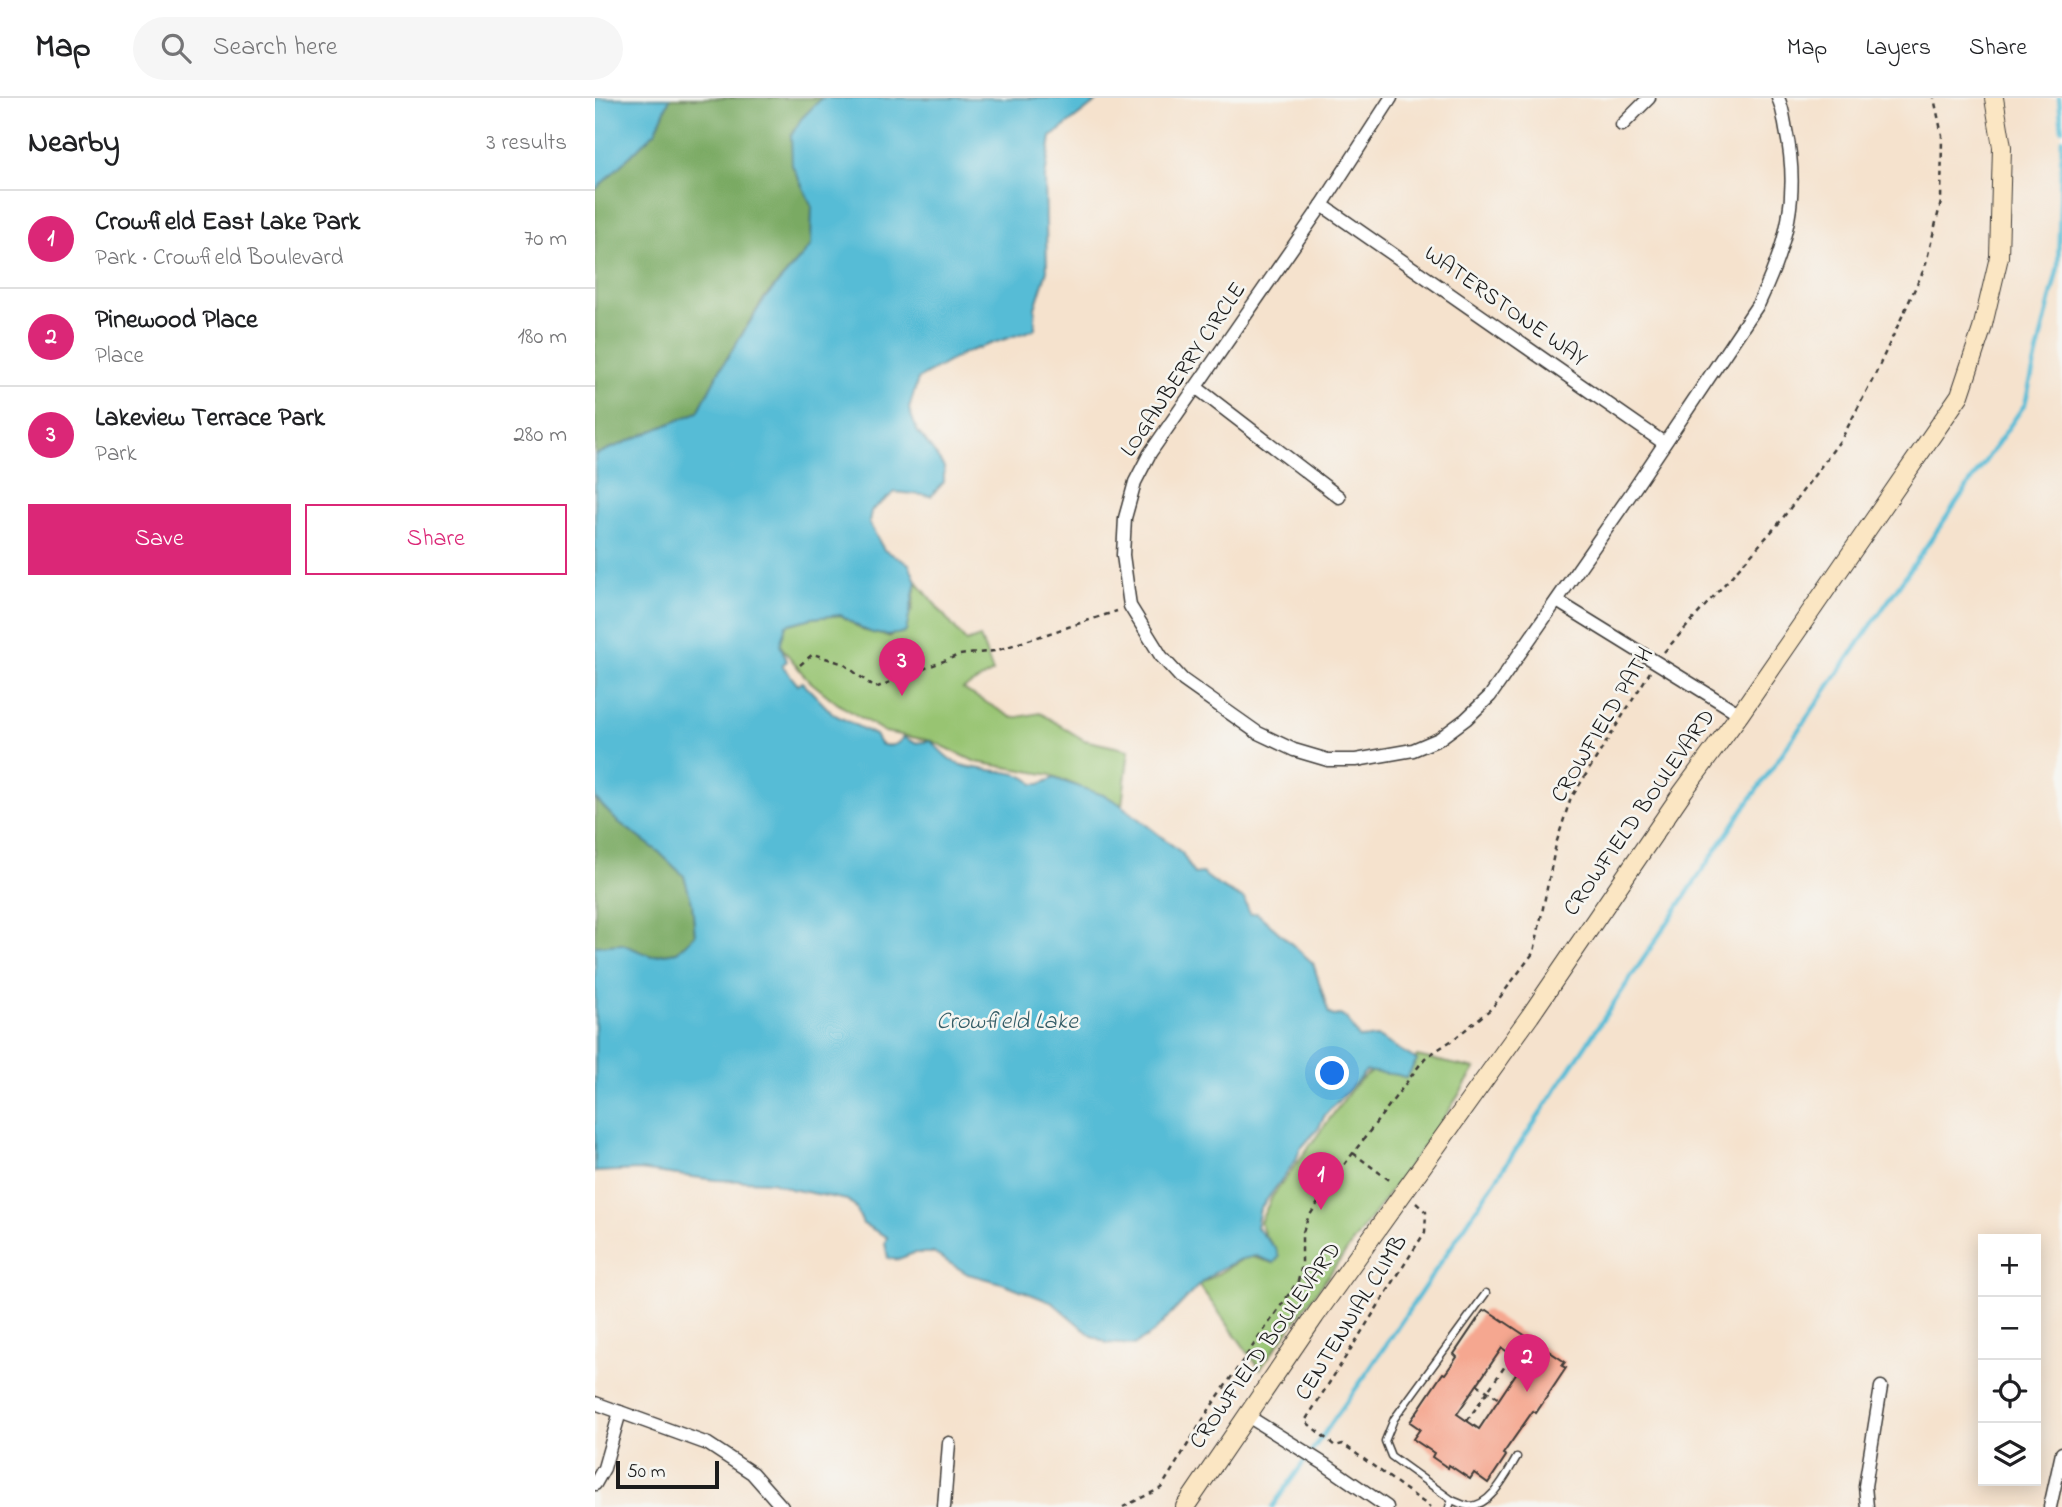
<!DOCTYPE html>
<html lang="en">
<head>
<meta charset="utf-8">
<style>
	body { margin:0; font-family:"Indie Flower",sans-serif; background:#f6f6f6; color:#202124 }
	.controls { position:absolute; right:21px; bottom:21px; display:grid; overflow:hidden; border-radius:0px; box-shadow:0 4px 18px #0003 }
	.controls button { width:63px; height:63px; display:grid; place-items:center; padding:0; border:0; border-bottom:2px solid #e0e0e0; background:#fff; color:#202124; font:35px sans-serif }
	.scale { position:absolute; left:21px; bottom:18px; width:103px; box-sizing:border-box; padding-left:7px; border:4px solid #1c1c1c; border-top:0; font-size:19px; line-height:24px; white-space:nowrap; color:#1c1c1c; -webkit-text-stroke:5px #f6f6f2; paint-order:stroke }
	.you { position:absolute; left:738px; top:976px; width:24px; height:24px; margin:-18px; border:5px solid #fff; border-radius:50%; background:#1a73e8; box-shadow:0 0 0 10px #1a73e833 }
	.badge { display:grid; place-items:center; width:46px; height:46px; border-radius:50%; background:#db2777; color:#fff; font-size:23px; font-weight:700 }
	.pin { position:absolute; translate:-50% -58px; filter:drop-shadow(0 2px 4px #0008) }
	.pin::after { content:''; position:absolute; top:37px; width:24px; height:21px; background:inherit; clip-path:polygon(0 0,100% 0,50% 100%) }
	.list { margin:0; padding:0; list-style:none }
	h2 { display:flex; justify-content:space-between; align-items:center; height:91px; margin:0; padding:0 28px; font-size:30px }
	h2 small { font-size:23px; font-weight:400; color:#757577 }
	.list li { display:grid; grid-template-columns:46px 1fr auto; gap:21px; align-items:center; box-sizing:border-box; height:98px; padding:0 28px; border-top:2px solid #e0e0e0 }
	.list b { display:block; font-size:26px; white-space:nowrap }
	.list p { margin:0; font-size:23px; white-space:nowrap; color:#757577 }
	.list em { font-size:23px; font-style:normal; color:#757577 }
	.actions { display:flex; gap:14px; padding:21px 28px }
	.actions a { flex:1; padding:16px 0; border:2px solid #db2777; border-radius:0px; text-align:center; font-size:24px; color:#db2777 }
	.actions .main { background:#db2777; color:#fff }
	.icon { flex:none; width:38px; height:38px; fill:none; stroke:currentColor; stroke-width:2; stroke-linecap:round; stroke-linejoin:round }
	.map { position:relative; flex:none; width:1467px; height:1409px; overflow:hidden }
	header { display:flex; align-items:center; gap:42px; box-sizing:border-box; height:98px; padding:0 35px; background:#fff; border-bottom:2px solid #e0e0e0 }
	header strong { font-size:33px }
	nav { display:flex; gap:38px; margin-inline-start:auto; font-size:24px }
	.search { width:490px; height:63px; background:#f6f6f6; display:flex; align-items:center; gap:18px; box-sizing:border-box; padding:0 24px; border-radius:38px; color:#757577; font-size:26px }
	main { display:flex }
	aside { flex:1; background:#fff }
	.map>svg:first-child { display:block }
	.green { fill:#98c472; stroke:#5a7047; stroke-width:2 }
	.forest { fill:#7aaa64; stroke:#4b6340; stroke-width:2 }
	.water { fill:#57bcd6; stroke:#3a6c79; stroke-width:2 }
	.lines { fill:none; stroke-linecap:round; stroke-linejoin:round }
	.stream { stroke:#57bcd6; stroke-width:4.5 }
	.building { fill:#f5a790; fill-rule:evenodd }
	.service-casing { stroke:#3d3a37; stroke-width:9 }
	.minor-casing { stroke:#3d3a37; stroke-width:15 }
	.secondary-casing { stroke:#3d3a37; stroke-width:20 }
	.path { stroke:#3d3a37; stroke-width:2.5; stroke-dasharray:5 5; stroke-linecap:butt }
	.service { stroke:#fff; stroke-width:6 }
	.minor { stroke:#fff; stroke-width:12 }
	.secondary { stroke:#fbe6c3; stroke-width:18 }
	.labels { text-anchor:middle; dominant-baseline:central; stroke-width:5; stroke-linejoin:round; paint-order:stroke }
	.street-label { font-size:23px; fill:#1c1c1c; stroke:#f6f6f2 }
	.water-label { font-size:24px; font-style:italic; fill:#345c66; stroke:#f6f6f2 }
</style>
</head>
<body>
<header>
<strong>Map</strong>
<div class="search"><svg class="icon" aria-label="search" viewBox="0 0 24 24"><circle cx="10" cy="10" r="6"/><path d="M15 15l6 6"/></svg>Search here</div>
<nav><a>Map</a><a>Layers</a><a>Share</a></nav>
</header>
<main>
<aside>
<h2>Nearby<small>3 results</small></h2>
<ul class="list">
<li><span class="badge">1</span><div><b>Crowfield East Lake Park</b><p>Park · Crowfield Boulevard</p></div><em>70 m</em></li>
<li><span class="badge">2</span><div><b>Pinewood Place</b><p>Place</p></div><em>180 m</em></li>
<li><span class="badge">3</span><div><b>Lakeview Terrace Park</b><p>Park</p></div><em>280 m</em></li>
</ul>
<div class="actions"><a class="main">Save</a><a>Share</a></div>
</aside>
<div class="map">
<svg width="1467" height="1409" viewBox="0 0 1467 1409">
	<rect width="100%" height="100%" fill="#f6f6f2"/>
	<filter id="ink" filterUnits="userSpaceOnUse"><feTurbulence type="fractalNoise" baseFrequency=".0143" numOctaves="2"/><feDisplacementMap in="SourceGraphic" scale="14" xChannelSelector="R" yChannelSelector="G"/><feConvolveMatrix kernelMatrix="1 2 1 2 8 2 1 2 1" color-interpolation-filters="sRGB"/></filter>
	<filter id="wash" filterUnits="userSpaceOnUse"><feTurbulence type="fractalNoise" baseFrequency=".00686" numOctaves="4" result="noise"/><feDisplacementMap in="SourceGraphic" scale="28" xChannelSelector="R" yChannelSelector="G"/><feGaussianBlur stdDeviation="1.57" result="paint"/><feColorMatrix in="noise" values="0 0 0 0 0 0 0 0 0 0 0 0 0 0 0 0 0 1.4 0 .05"/><feComposite in="paint" operator="in"/></filter>
	<g filter="url(#wash)">
		<rect width="100%" height="100%" fill="#f5e2cd"/>
		<!-- green -->
		<g class="green">
			<path d="M321 483 371 544 385 539 398 574 368 591 418 620 445 615 489 642 534 652 527 707 456 677 381 664 337 643 290 634 243 606 212 581 185 547 190 527 217 520 246 517 267 532 295 539 317 512Z"/>
			<path d="M822 958 880 971 849 1020 665 1271 604 1187 653 1158 679 1165 681 1151 670 1138 665 1124 677 1099 759 988C779 967 785 970 811 979Z"/>
		</g>
		<!-- forest -->
		<g class="forest">
			<path d="M75 0H227L206 21 197 67 217 108 216 148 169 200 123 275 103 314 0 357V92L61 33Z"/>
			<path d="M0 700 21 722 64 754 89 778 97 805 100 837 82 854 56 858 27 846 0 848Z"/>
		</g>
		<!-- water -->
		<g class="water">
			<path d="M0 0H75L61 33 0 92Z"/>
			<path d="M227 0H506L456 39 450 80 452 172 440 210V231L369 255 323 281 314 311 322 333 336 350 349 369V384L336 398 300 394 276 413 274 425 289 452 314 466 321 483 311 534C283 542 268 533 246 517L217 520 191 527 185 547 192 563 187 567 203 587 207 584 238 616 280 637 285 646C294 649 303 648 308 639L320 645 336 643C343 650 351 660 361 665 380 675 427 669 438 686H445L459 680 511 698 522 704 587 755 599 776 607 775 624 788 649 801 655 816 662 815 718 865 734 916 739 918 745 917 752 921 764 940 783 939 822 962 811 980 803 977 771 973 730 1017 723 1031 705 1051 701 1062 665 1111 661 1129 681 1151 684 1159 679 1165 661 1158 644 1162 623 1172 604 1187 558 1235 539 1247 512 1245 497 1238 458 1205 410 1186 373 1176 338 1155H319L301 1162 293 1160 290 1145 292 1139 268 1126 260 1108 252 1102 196 1091 177 1084 121 1082 44 1072 0 1074V848L27 846 56 858 82 854 100 837 97 805 89 778 64 754 21 722 0 700V357L103 314 123 275 170 200 216 148 217 108 197 67 196 38 206 21Z"/>
		</g>
		<g class="lines">
			<!-- stream -->
			<g class="stream">
				<path d="M1464 0 1467 31"/>
				<path d="M677 1409 774 1272 1143 719 1430 306 1463 169 1467 41"/>
			</g>
		</g>
		<g id="blocks">
			<!-- building -->
			<path class="building" d="M892 1212 970 1264 967 1268 971 1270 941 1315 938 1313 908 1356 911 1358 893 1385 879 1375 875 1381 854 1367 853 1370 837 1359 839 1355 818 1341 825 1331 815 1324 848 1275 850 1276 862 1259 859 1256 888 1213ZM907 1250 928 1265 884 1331 862 1316Z"/>
		</g>
	</g>
	<g filter="url(#ink)">
		<use href="#blocks" fill-opacity="0" stroke="#3d3a37" stroke-width="2"/>
		<g class="lines">
			<!-- service casing -->
			<g class="service-casing">
				<g id="service">
					<path d="M857 1402C862 1404 868 1407 873 1408 896 1409 912 1375 922 1359"/>
					<path d="M854 1409 857 1402 796 1358 790 1343 799 1321 891 1195"/>
				</g>
			</g>
			<!-- minor casing -->
			<g class="minor-casing">
				<g id="minor">
					<path d="M796 0 727 107 555 355 540 384 530 420 528 457 535 508 566 558 588 582 663 635 699 652 733 662H761L818 652 844 641 871 621 895 598 1035 397 1164 205C1192 146 1205 97 1191 32 1189 21 1188 10 1183 0"/>
					<path d="M1027 27 1054 0"/>
					<path d="M727 107 1069 345"/>
					<path d="M602 290 744 399"/>
					<path d="M962 503 1145 616"/>
					<path d="M0 1305 113 1346 157 1375 187 1409"/>
					<path d="M651 1317 731 1367 792 1409"/>
					<path d="M0 1386 9 1370 25 1314"/>
					<path d="M349 1409 354 1345"/>
					<path d="M1272 1409 1270 1388 1286 1289"/>
					<path d="M1455 1409 1467 1355"/>
				</g>
			</g>
			<!-- secondary casing -->
			<g class="secondary-casing">
				<path id="secondary" d="M590 1409 720 1218 935 918 1087 695 1145 616 1365 297 1387 231 1404 159 1407 49 1399 0"/>
			</g>
			<!-- path -->
			<g class="path">
				<path d="M1069 554 1184 425 1247 340 1279 279 1330 169 1346 104 1347 37 1339 0"/>
				<path d="M205 567 218 556 249 566 280 590 364 557 400 553 522 513"/>
				<path d="M758 1055 797 1084"/>
				<path d="M821 1105 831 1114 830 1134 710 1323 740 1348 748 1346 835 1409"/>
				<path d="M882 1286 904 1301"/>
				<path d="M872 1323 917 1258"/>
				<path d="M528 1409 566 1390 617 1307 703 1183 707 1167V1137L713 1120 740 1079 830 960 859 941 897 910 939 854 961 746 975 702 1055 574"/>
			</g>
			<!-- service -->
			<use href="#service" class="service"/>
			<!-- minor -->
			<use href="#minor" class="minor"/>
			<!-- secondary -->
			<use href="#secondary" class="secondary"/>
		</g>
	</g>
	<g class="labels">
		<!-- street labels -->
		<g class="street-label">
			<text transform="translate(910 209) rotate(35)">WATERSTONE WAY</text>
			<text transform="translate(589 272) rotate(-56)">LOGANBERRY CIRCLE</text>
			<text transform="translate(1008 627) rotate(-59)">CROWFIELD PATH</text>
			<text transform="translate(1045 715) rotate(-55)">CROWFIELD BOULEVARD</text>
			<text transform="translate(757 1220) rotate(-58)">CENTENNIAL CLIMB</text>
			<text transform="translate(671 1248) rotate(-55)">CROWFIELD BOULEVARD</text>
		</g>
		<!-- water labels -->
		<g class="water-label">
			<text x="412" y="924">Crowfield Lake</text>
		</g>
	</g>
</svg>
<div class="controls">
<button>+</button>
<button>−</button>
<button><svg class="icon" aria-label="locate" viewBox="0 0 24 24"><circle cx="12" cy="12" r="6"/><path d="M12 2v4M12 18v4M2 12h4M18 12h4"/></svg></button>
<button><svg class="icon" aria-label="layers" viewBox="0 0 24 24"><path d="M12 4l9 5-9 5-9-5zM3 14l9 5 9-5"/></svg></button>
</div>
<div class="scale">50 m</div>
<div class="you"></div>
<div class="pin badge" style="left:726px;top:1112px">1</div>
<div class="pin badge" style="left:932px;top:1294px">2</div>
<div class="pin badge" style="left:307px;top:598px">3</div>
</div>
</main>
</body>
</html>
